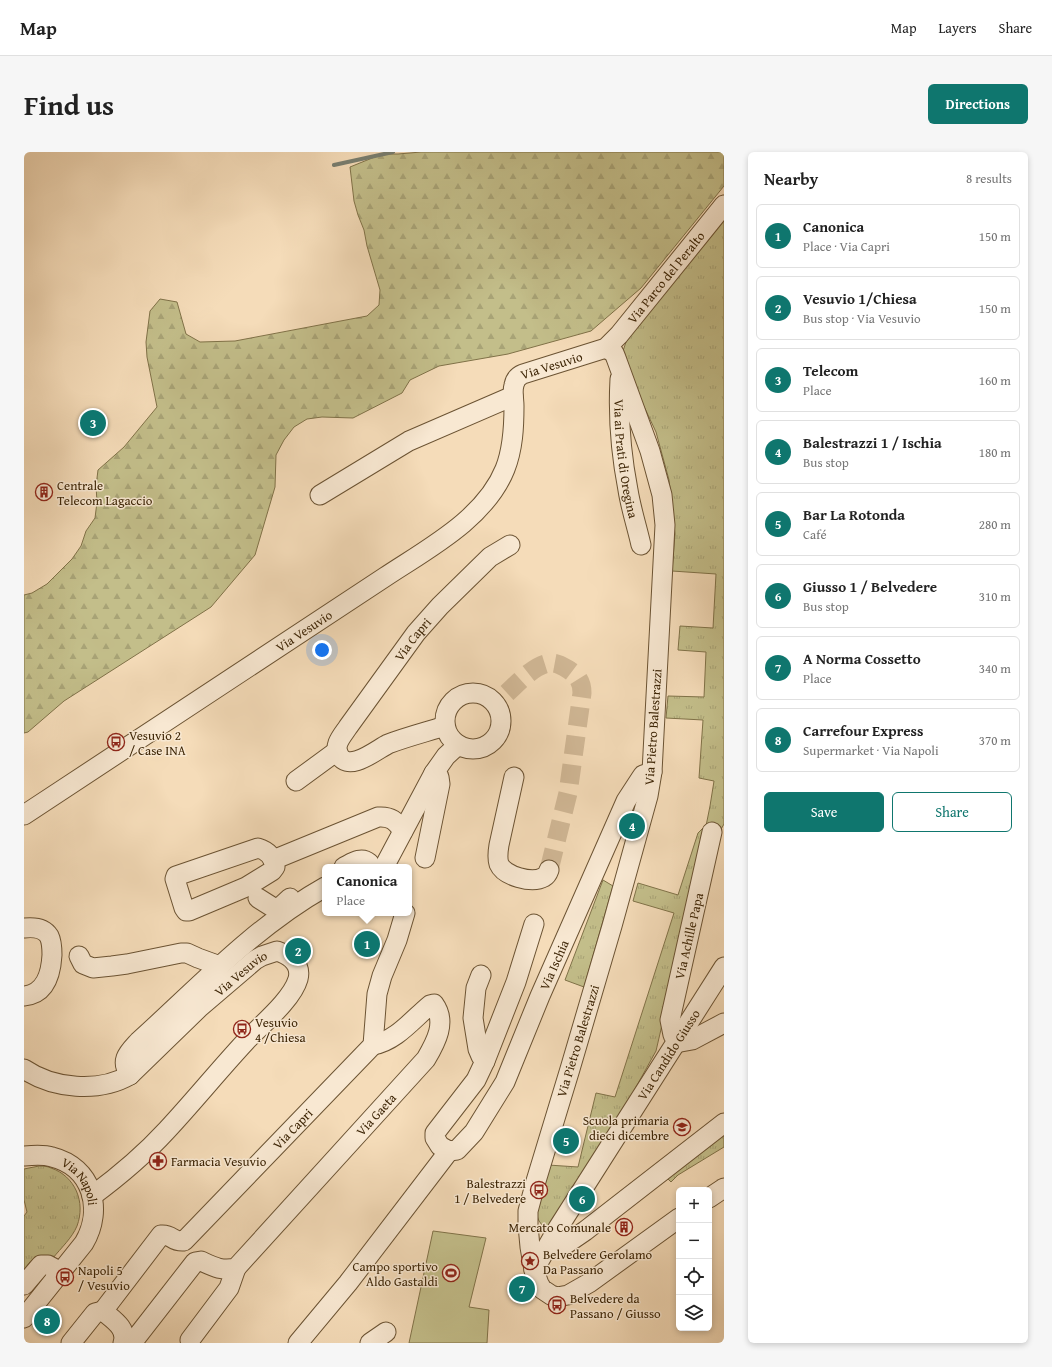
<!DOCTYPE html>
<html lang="en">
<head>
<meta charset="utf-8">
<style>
	body { margin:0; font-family:"Gentium Book Plus",serif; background:#f6f6f6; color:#222 }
	.controls { position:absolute; right:12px; bottom:12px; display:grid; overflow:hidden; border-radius:6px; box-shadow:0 2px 6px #0003 }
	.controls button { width:36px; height:36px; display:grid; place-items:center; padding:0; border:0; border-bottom:1px solid #e0e0e0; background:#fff; color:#222; font:20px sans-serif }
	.you { position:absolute; left:298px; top:498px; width:14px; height:14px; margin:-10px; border:3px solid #fff; border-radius:50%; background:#1a73e8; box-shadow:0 0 0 6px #1a73e833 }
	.badge { display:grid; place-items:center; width:26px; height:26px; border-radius:50%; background:#0f766e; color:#fff; font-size:13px; font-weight:700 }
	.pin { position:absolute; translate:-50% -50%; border:2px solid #fff; box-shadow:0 1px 4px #0006 }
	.popup { position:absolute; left:298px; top:712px; width:90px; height:52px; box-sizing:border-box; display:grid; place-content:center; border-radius:6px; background:#fff; filter:drop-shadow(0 1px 3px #0005); font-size:13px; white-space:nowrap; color:#767676 }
	.popup b { font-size:15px; color:#222 }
	.popup::after { content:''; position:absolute; left:50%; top:100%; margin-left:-8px; border:8px solid transparent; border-top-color:#fff }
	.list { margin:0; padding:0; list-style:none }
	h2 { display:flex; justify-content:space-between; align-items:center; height:52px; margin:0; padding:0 16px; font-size:17px }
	h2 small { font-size:13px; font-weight:400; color:#767676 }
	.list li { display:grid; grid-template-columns:26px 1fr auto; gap:12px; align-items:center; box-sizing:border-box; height:64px; margin:0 8px 8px; padding:0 8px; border:1px solid #e0e0e0; border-radius:6px }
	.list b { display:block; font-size:15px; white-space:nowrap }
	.list p { margin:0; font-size:13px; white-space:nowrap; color:#767676 }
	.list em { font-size:13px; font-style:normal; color:#767676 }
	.actions { display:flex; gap:8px; padding:12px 16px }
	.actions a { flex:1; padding:9px 0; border:1px solid #0f766e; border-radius:6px; text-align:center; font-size:14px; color:#0f766e }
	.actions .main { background:#0f766e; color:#fff }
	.icon { flex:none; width:22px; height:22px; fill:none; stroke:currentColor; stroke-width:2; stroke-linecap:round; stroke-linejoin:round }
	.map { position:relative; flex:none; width:700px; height:1191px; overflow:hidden; border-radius:6px }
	header { display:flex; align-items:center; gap:24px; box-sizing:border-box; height:56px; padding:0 20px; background:#fff; border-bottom:1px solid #e0e0e0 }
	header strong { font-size:19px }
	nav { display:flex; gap:22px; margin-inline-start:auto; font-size:14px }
	.intro { display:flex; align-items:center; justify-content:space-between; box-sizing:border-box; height:96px; padding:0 24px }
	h1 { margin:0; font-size:28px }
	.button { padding:10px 18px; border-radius:6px; background:#0f766e; color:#fff; font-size:14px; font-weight:700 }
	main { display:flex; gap:24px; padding:0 24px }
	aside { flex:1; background:#fff; border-radius:6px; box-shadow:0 2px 6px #0003 }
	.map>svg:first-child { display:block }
	.grass { fill:url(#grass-tufts); stroke:#807248 }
	.forest { fill:url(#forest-firs); stroke:#807248 }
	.garden { fill:#c3be8a; stroke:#807248 }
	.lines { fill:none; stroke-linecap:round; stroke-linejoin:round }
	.stream { stroke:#787e70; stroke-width:4 }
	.minor-tunnel { stroke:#d0b795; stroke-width:19; stroke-dasharray:19 10; stroke-linecap:butt }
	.minor-casing { stroke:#6b5333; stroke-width:21 }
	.minor { stroke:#f8e8d2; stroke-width:19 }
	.labels { text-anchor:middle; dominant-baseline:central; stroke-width:3; stroke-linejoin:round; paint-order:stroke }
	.street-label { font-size:13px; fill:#3d2506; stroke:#f8e8d2 }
	.poi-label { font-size:13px; fill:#3d2506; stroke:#f8e8d2; text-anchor:start }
</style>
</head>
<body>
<header>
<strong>Map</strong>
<nav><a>Map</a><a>Layers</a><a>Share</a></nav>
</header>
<div class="intro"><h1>Find us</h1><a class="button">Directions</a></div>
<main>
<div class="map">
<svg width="700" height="1191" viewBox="0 0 700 1191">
	<defs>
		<pattern id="grass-tufts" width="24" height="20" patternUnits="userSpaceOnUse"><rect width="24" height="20" fill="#c3be8a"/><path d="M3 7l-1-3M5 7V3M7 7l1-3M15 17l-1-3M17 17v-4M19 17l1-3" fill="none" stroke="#a8a376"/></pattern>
		<pattern id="forest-firs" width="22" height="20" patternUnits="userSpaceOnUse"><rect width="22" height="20" fill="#c3be8a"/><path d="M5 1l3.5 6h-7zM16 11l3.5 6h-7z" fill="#a8a376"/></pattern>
	</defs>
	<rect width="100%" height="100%" fill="#f5dcb9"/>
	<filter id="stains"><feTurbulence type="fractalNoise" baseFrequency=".005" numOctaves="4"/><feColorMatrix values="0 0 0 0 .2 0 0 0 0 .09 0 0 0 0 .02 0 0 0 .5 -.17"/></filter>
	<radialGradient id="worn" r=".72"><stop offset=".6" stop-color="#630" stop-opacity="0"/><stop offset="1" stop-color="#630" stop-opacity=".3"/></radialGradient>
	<!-- grass -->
	<g class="grass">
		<path d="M700 59V672L696 679 682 674 686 654 690 629 675 626 679 568 642 566 644 544 680 545 682 500 654 498 656 474 689 476 692 422 648 419 651 382 645 328 632 280 599 210V199L602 190 629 146Z"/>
		<path d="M679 676 685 677 658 786 632 899 582 989 526 1073 522 1074 518 1073 515 1069 512 1061 524 1013 554 1015 572 941 591 945 650 761 609 749 614 731 654 743 674 681Z"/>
		<path d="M579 728 589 734 560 835 541 828Z"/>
		<path d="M700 982V995L654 1023 647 1030 642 1025Z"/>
		<path d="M15 1014C19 1014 23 1014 27 1016 51 1024 62 1050 53 1074 48 1086 37 1096 29 1106 12 1104 10 1103 0 1118V1064L3 1060 0 1048V1017Z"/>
	</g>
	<!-- forest -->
	<path class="forest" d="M397 0H700V34L617 136 567 179 484 202 415 214 386 228 378 241 329 266 298 265 283 267 270 275 260 288 252 303 251 335 231 403 187 455 40 549 4 580 0 581V443L8 441 23 432 48 407 57 394 62 379 71 366 73 350 72 334 74 318 100 295 133 255 123 205 122 190 126 159 136 147 153 150 162 182 176 190 211 189 343 164 355 153 356 138 343 94 340 78 334 63 330 49 326 15 358 2H374Z"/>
	<!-- garden -->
	<path class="garden" d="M409 1079 462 1086 445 1155 465 1158 463 1191H385Z"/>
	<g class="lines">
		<!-- stream -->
		<path class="stream" d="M310 13 369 0"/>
		<!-- minor-tunnel -->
		<path class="minor-tunnel" d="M483 541C494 531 513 510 528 511 534 511 540 515 545 518 554 524 558 530 558 541L544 641 525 718"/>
		<!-- minor casing -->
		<g class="minor-casing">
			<g id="minor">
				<path d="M582 196 590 201 592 206 626 299 638 343 641 373 628 620 624 644 588 774 546 917 512 1029 504 1059V1073L506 1095 510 1118 515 1132 518 1137 527 1143 533 1145 544 1143 565 1131 655 1066"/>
				<path id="s1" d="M596 227C594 263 597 302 604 338 607 357 613 375 617 393"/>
				<path d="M296 343 385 289 489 244"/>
				<circle cx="449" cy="569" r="28"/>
				<path id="s2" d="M421 574C402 580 382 585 364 592 352 598 325 621 315 603 309 593 318 584 324 575L392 481 416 454 466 405 486 393"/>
				<path d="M490 625 475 693C474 699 473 706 475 712 480 724 508 732 520 725 522 724 524 721 525 718"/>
				<path d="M272 629 313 599"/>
				<path id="s3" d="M0 663 361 425C403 397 461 367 481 317 489 297 490 275 490 254 490 247 488 240 490 233 491 228 494 224 499 222L582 196 595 183 700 53"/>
				<path d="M688 680 646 868 649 883 657 890 668 888 700 871"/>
				<path d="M234 696C244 699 249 704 251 715L248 719 222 735 165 759H162L160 756 151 727 152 724Z"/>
				<path d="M401 706 416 632 415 625 410 621"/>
				<path d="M249 708 354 665C367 664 372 669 379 679"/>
				<path d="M320 715C328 711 337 704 345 711V715"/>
				<path d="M360 715 410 621 422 604 434 593"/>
				<path d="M234 746 253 758 266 746"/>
				<path id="s4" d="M510 772 492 830 461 909 452 928 411 981V986L416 994 425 999 433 998 450 980 481 930 516 844 602 649 617 626 619 623 628 620"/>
				<path d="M0 776C9 775 20 776 25 784 28 790 28 797 28 803 27 821 22 842 0 844"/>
				<path d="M55 804 59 812 69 816 88 814 103 812 157 801H163L174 806 196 814"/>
				<path d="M457 823 452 836 449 866 454 897 457 904 461 909"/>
				<path id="s5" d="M0 917C29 937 75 941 106 923L176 855 231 808 238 804 253 799C265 803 278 812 274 827 268 848 237 873 222 889 195 918 170 949 143 978 121 1002 95 1024 68 1044"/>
				<path d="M106 923C95 908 105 900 115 889 175 835 230 775 301 735"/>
				<path id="s6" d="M0 1004C9 1003 19 1002 28 1005 68 1015 80 1057 60 1091L0 1166"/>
				<path d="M685 1046 700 1036"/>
				<path d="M525 1093 542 1092 561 1079 700 971"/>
				<path id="s7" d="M510 1118 534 1076 700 815"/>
				<path d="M0 1133 17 1113H24L37 1120"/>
				<path id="s8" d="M79 1159 137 1083C149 1082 147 1090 160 1089L349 893 353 842 358 824 373 788 381 761"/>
				<path d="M79 1159C88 1167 104 1176 99 1191"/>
				<path d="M166 1188 205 1136 212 1116"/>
				<path d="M47 1191 71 1161 79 1159"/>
				<path id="s9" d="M108 1191 171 1110 177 1109C190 1115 197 1119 212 1116L402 907C412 890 423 870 410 852L406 853C389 867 372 889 349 893"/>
				<path d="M274 1191 324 1131 425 999"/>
				<path d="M346 1191 362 1180"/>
			</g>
		</g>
		<!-- minor -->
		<use href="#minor" class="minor"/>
	</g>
	<!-- icons -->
	<defs>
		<g id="building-ring" transform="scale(0.9)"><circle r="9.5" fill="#f8e8d2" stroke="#8f2418" stroke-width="1.5"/><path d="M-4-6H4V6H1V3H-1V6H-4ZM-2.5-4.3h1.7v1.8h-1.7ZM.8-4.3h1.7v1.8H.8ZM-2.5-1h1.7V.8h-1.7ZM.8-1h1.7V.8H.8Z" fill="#8f2418"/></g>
		<g id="bus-ring" transform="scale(0.9)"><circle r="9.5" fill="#f8e8d2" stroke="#8f2418" stroke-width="1.5"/><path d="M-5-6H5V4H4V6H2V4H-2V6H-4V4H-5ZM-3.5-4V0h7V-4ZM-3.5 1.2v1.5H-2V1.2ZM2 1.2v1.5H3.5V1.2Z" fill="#8f2418"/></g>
		<g id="school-ring" transform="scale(0.9)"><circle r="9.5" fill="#f8e8d2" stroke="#8f2418" stroke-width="1.5"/><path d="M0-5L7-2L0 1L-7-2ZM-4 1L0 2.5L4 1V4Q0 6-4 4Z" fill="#8f2418"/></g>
		<g id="pharmacy-ring" transform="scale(0.9)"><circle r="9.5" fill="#f8e8d2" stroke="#8f2418" stroke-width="1.5"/><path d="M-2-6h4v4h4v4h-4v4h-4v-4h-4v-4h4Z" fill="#8f2418"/></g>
		<g id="sight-ring" transform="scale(0.9)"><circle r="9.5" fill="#f8e8d2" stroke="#8f2418" stroke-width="1.5"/><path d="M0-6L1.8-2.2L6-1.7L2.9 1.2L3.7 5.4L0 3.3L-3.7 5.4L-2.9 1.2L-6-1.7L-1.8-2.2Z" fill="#8f2418"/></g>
		<g id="stadium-ring" transform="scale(0.9)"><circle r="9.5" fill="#f8e8d2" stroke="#8f2418" stroke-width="1.5"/><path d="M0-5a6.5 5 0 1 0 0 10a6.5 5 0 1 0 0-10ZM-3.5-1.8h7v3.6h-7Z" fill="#8f2418"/></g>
	</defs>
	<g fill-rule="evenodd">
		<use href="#building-ring" x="20" y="340"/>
		<use href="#bus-ring" x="92" y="590"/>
		<use href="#bus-ring" x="218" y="877"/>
		<use href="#school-ring" x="658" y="975"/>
		<use href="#pharmacy-ring" x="134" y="1009"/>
		<use href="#bus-ring" x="515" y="1038"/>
		<use href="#building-ring" x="600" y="1075"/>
		<use href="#sight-ring" x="506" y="1109"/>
		<use href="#stadium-ring" x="427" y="1121"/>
		<use href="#bus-ring" x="41" y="1125"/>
		<use href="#bus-ring" x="533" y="1153"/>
	</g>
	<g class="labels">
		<!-- street labels -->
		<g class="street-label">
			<text stroke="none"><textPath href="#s3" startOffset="876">Via Parco del Peralto</textPath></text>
			<text stroke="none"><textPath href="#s3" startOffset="726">Via Vesuvio</textPath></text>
			<text stroke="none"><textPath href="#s1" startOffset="80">Via ai Prati di Oregina</textPath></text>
			<text stroke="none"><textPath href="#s3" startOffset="335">Via Vesuvio</textPath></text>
			<text stroke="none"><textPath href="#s2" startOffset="256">Via Capri</textPath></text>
			<text transform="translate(629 575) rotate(-86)">Via Pietro Balestrazzi</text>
			<text transform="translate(665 784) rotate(-77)">Via Achille Papa</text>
			<text stroke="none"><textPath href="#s4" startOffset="477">Via Ischia</textPath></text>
			<text stroke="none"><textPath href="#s5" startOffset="262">Via Vesuvio</textPath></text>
			<text transform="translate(554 889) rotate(-73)">Via Pietro Balestrazzi</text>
			<text stroke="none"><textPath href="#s7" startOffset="254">Via Candido Giusso</textPath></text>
			<text stroke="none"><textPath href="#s9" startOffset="353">Via Gaeta</textPath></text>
			<text stroke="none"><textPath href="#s8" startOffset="276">Via Capri</textPath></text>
			<text stroke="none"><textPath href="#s6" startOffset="68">Via Napoli</textPath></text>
		</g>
		<!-- poi labels -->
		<g class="poi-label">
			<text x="33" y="333">Centrale<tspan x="33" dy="15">Telecom Lagaccio</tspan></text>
			<text x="105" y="583">Vesuvio 2<tspan x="105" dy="15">/ Case INA</tspan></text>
			<text x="231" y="870">Vesuvio<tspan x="231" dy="15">4 /Chiesa</tspan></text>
			<text x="645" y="968" text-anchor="end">Scuola primaria<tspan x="645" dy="15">dieci dicembre</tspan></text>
			<text x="147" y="1009">Farmacia Vesuvio</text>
			<text x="502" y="1031" text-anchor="end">Balestrazzi<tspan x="502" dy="15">1 / Belvedere</tspan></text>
			<text x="587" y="1075" text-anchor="end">Mercato Comunale</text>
			<text x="519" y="1102">Belvedere Gerolamo<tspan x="519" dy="15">Da Passano</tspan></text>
			<text x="414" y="1114" text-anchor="end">Campo sportivo<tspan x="414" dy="15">Aldo Gastaldi</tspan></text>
			<text x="54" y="1118">Napoli 5<tspan x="54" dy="15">/ Vesuvio</tspan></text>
			<text x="546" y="1146">Belvedere da<tspan x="546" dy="15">Passano / Giusso</tspan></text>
		</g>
	</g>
	<rect width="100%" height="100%" filter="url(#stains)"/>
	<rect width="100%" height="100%" fill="url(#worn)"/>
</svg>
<div class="controls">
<button>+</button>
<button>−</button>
<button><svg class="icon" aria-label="locate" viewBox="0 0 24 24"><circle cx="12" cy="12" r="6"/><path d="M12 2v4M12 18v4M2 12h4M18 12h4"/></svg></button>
<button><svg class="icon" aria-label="layers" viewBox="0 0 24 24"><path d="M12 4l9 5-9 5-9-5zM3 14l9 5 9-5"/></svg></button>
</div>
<div class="you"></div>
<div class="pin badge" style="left:343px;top:792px">1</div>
<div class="popup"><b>Canonica</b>Place</div>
<div class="pin badge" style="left:274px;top:799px">2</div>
<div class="pin badge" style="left:69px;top:271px">3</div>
<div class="pin badge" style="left:608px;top:674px">4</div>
<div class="pin badge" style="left:542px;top:989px">5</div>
<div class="pin badge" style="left:558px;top:1047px">6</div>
<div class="pin badge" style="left:498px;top:1137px">7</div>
<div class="pin badge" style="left:23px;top:1169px">8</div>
</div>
<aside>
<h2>Nearby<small>8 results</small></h2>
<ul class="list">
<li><span class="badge">1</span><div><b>Canonica</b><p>Place · Via Capri</p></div><em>150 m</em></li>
<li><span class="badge">2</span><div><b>Vesuvio 1/Chiesa</b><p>Bus stop · Via Vesuvio</p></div><em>150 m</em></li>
<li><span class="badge">3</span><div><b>Telecom</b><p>Place</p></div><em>160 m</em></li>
<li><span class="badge">4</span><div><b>Balestrazzi 1 / Ischia</b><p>Bus stop</p></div><em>180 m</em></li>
<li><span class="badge">5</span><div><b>Bar La Rotonda</b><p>Café</p></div><em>280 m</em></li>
<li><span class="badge">6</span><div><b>Giusso 1 / Belvedere</b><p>Bus stop</p></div><em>310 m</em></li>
<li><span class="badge">7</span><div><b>A Norma Cossetto</b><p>Place</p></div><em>340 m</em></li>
<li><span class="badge">8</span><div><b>Carrefour Express</b><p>Supermarket · Via Napoli</p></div><em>370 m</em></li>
</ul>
<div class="actions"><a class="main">Save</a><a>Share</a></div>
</aside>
</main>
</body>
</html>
